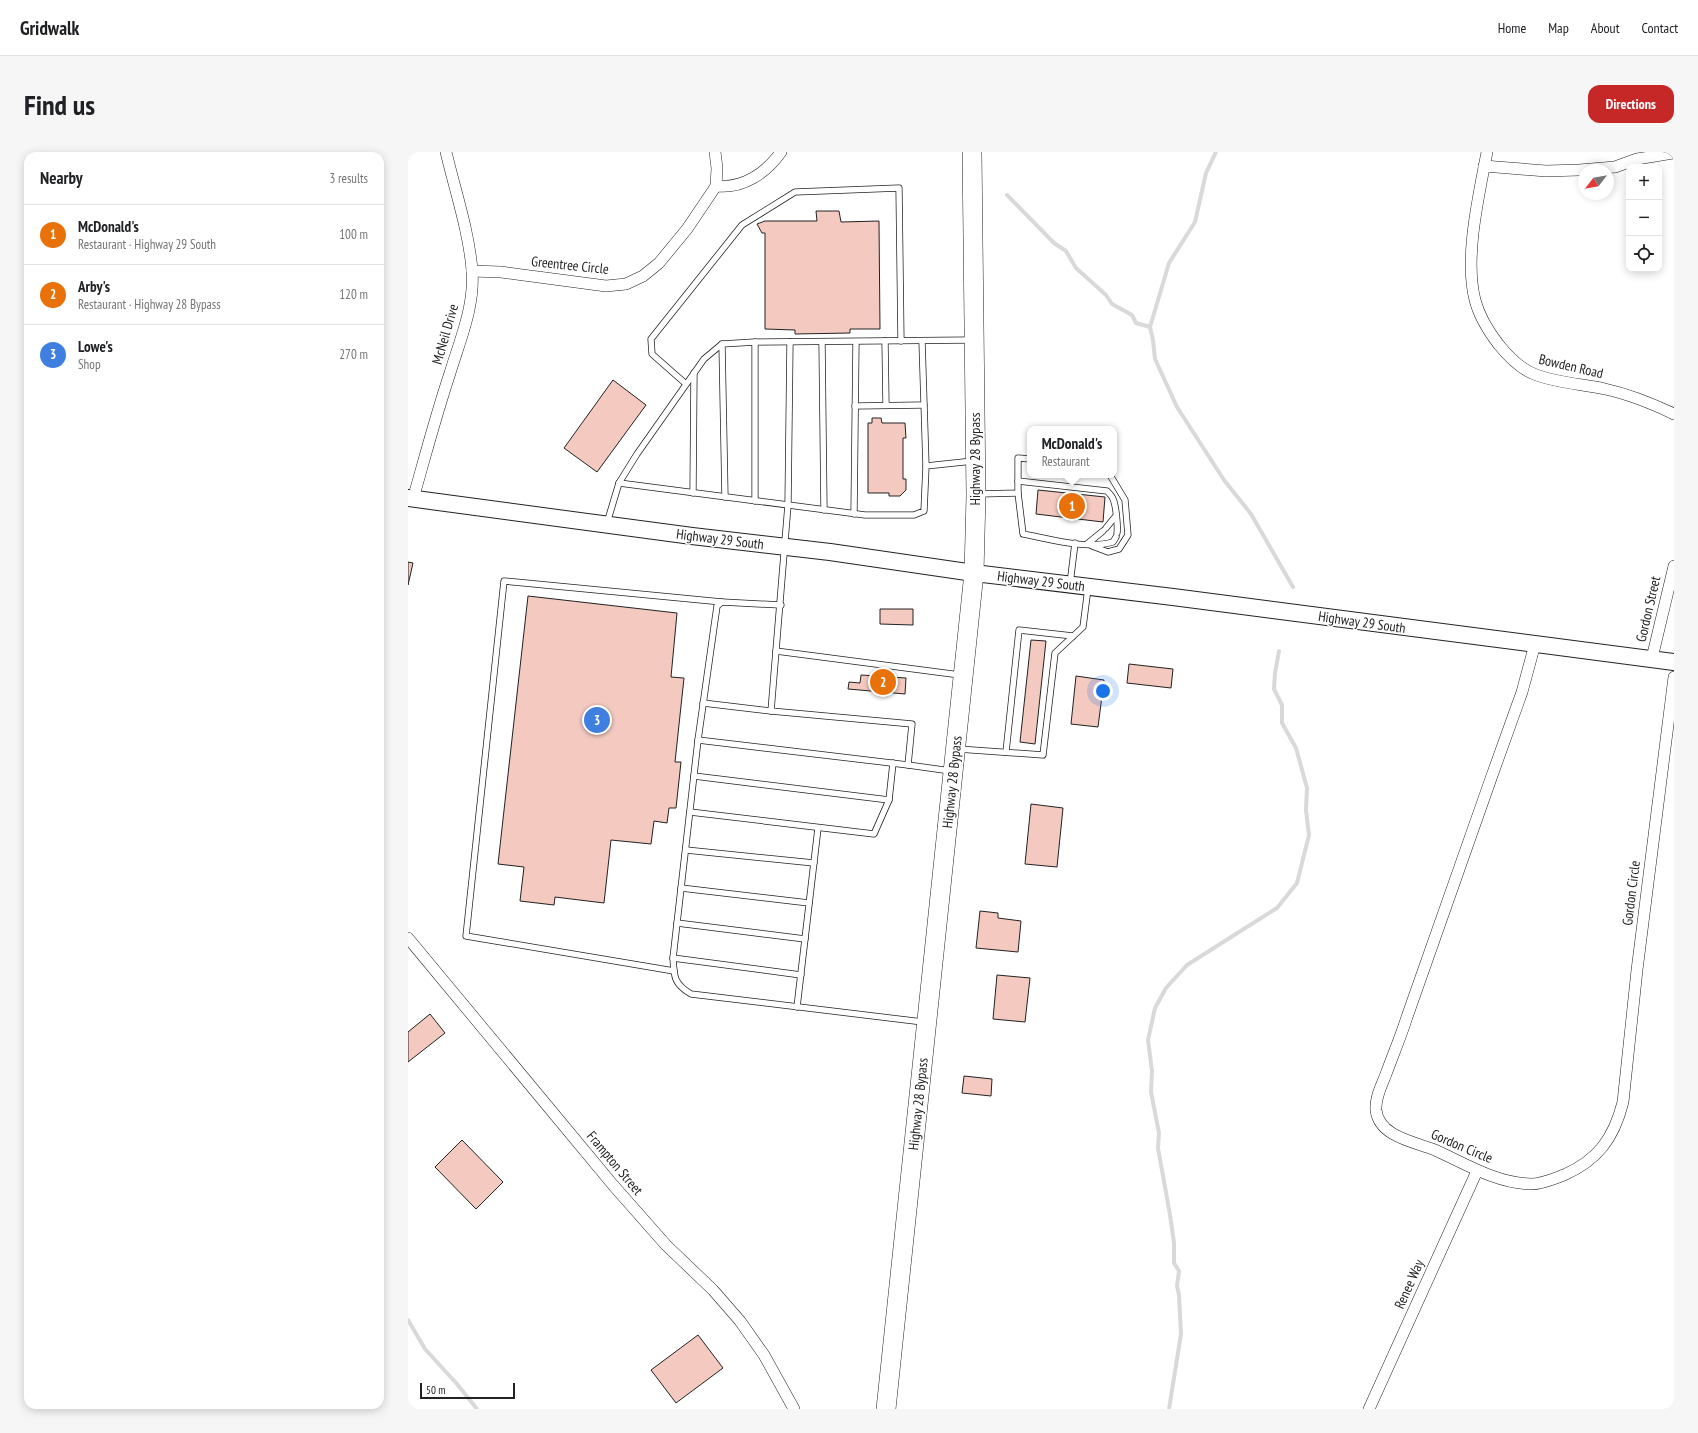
<!DOCTYPE html>
<html lang="en">
<head>
<meta charset="utf-8">
<style>
	body { margin:0; font-family:"PT Sans Narrow",sans-serif; background:#f6f6f6; color:#202124 }
	.controls { position:absolute; right:12px; top:12px; display:grid; overflow:hidden; border-radius:8px; box-shadow:0 2px 10px #0003 }
	.controls button { width:36px; height:36px; display:grid; place-items:center; padding:0; border:0; border-bottom:1px solid #e0e0e0; background:#fff; color:#202124; font:20px sans-serif }
	.compass { position:absolute; left:1170px; top:12px; width:36px; height:36px; border-radius:50%; background:#fff; box-shadow:0 2px 10px #0003; rotate:239deg }
	.scale { position:absolute; left:12px; bottom:10px; width:95px; box-sizing:border-box; padding-left:4px; border:2px solid #222; border-top:0; font-size:11px; line-height:14px; white-space:nowrap; color:#222; -webkit-text-stroke:3px #fff; paint-order:stroke }
	.you { position:absolute; left:695px; top:539px; width:14px; height:14px; margin:-10px; border:3px solid #fff; border-radius:50%; background:#1a73e8; box-shadow:0 0 0 6px #1a73e833 }
	.badge { display:grid; place-items:center; width:26px; height:26px; border-radius:50%; background:#c62828; color:#fff; font-size:13px; font-weight:700 }
	.pin { position:absolute; translate:-50% -50%; border:2px solid #fff; box-shadow:0 1px 4px #0006 }
	.popup { position:absolute; left:619px; top:274px; width:90px; height:52px; box-sizing:border-box; display:grid; place-content:center; border-radius:8px; background:#fff; filter:drop-shadow(0 1px 3px #0005); font-size:13px; white-space:nowrap; color:#757577 }
	.popup b { font-size:15px; color:#202124 }
	.popup::after { content:''; position:absolute; left:50%; top:100%; margin-left:-8px; border:8px solid transparent; border-top-color:#fff }
	.list { margin:0; padding:0; list-style:none }
	h2 { display:flex; justify-content:space-between; align-items:center; height:52px; margin:0; padding:0 16px; font-size:17px }
	h2 small { font-size:13px; font-weight:400; color:#757577 }
	.list li { display:grid; grid-template-columns:26px 1fr auto; gap:12px; align-items:center; box-sizing:border-box; height:60px; padding:0 16px; border-top:1px solid #e0e0e0 }
	.list b { display:block; font-size:15px; white-space:nowrap }
	.list p { margin:0; font-size:13px; white-space:nowrap; color:#757577 }
	.list em { font-size:13px; font-style:normal; color:#757577 }
	.icon { flex:none; width:22px; height:22px; fill:none; stroke:currentColor; stroke-width:2; stroke-linecap:round; stroke-linejoin:round }
	.map { position:relative; flex:none; width:1266px; height:1257px; overflow:hidden; border-radius:12px }
	header { display:flex; align-items:center; gap:24px; box-sizing:border-box; height:56px; padding:0 20px; background:#fff; border-bottom:1px solid #e0e0e0 }
	header strong { font-size:19px }
	nav { display:flex; gap:22px; margin-inline-start:auto; font-size:14px }
	.intro { display:flex; align-items:center; justify-content:space-between; box-sizing:border-box; height:96px; padding:0 24px }
	h1 { margin:0; font-size:28px }
	.button { padding:10px 18px; border-radius:12px; background:#c62828; color:#fff; font-size:14px; font-weight:700 }
	main { display:flex; gap:24px; padding:0 24px }
	aside { flex:1; background:#fff; border-radius:12px; box-shadow:0 2px 10px #0003 }
	.map>svg:first-child { display:block }
	.lines { fill:none; stroke-linecap:round; stroke-linejoin:round }
	.stream { stroke:#d9d9d9; stroke-width:4 }
	.building { fill:#f3c9c0; stroke:#222 }
	.service-casing { stroke:#222; stroke-width:7 }
	.minor-casing { stroke:#222; stroke-width:12 }
	.secondary-casing { stroke:#222; stroke-width:18 }
	.trunk-casing { stroke:#222; stroke-width:20 }
	.service { stroke:#fff; stroke-width:5.5 }
	.minor { stroke:#fff; stroke-width:11 }
	.secondary { stroke:#fff; stroke-width:16 }
	.trunk { stroke:#fff; stroke-width:19 }
	.labels { text-anchor:middle; dominant-baseline:central; stroke-width:3; stroke-linejoin:round; paint-order:stroke }
	.street-label { font-size:14px; fill:#222; stroke:#fff }
</style>
</head>
<body>
<header>
<strong>Gridwalk</strong>
<nav><a>Home</a><a>Map</a><a>About</a><a>Contact</a></nav>
</header>
<div class="intro"><h1>Find us</h1><a class="button">Directions</a></div>
<main>
<aside>
<h2>Nearby<small>3 results</small></h2>
<ul class="list">
<li><span class="badge" style="background:#e8710a">1</span><div><b>McDonald's</b><p>Restaurant · Highway 29 South</p></div><em>100 m</em></li>
<li><span class="badge" style="background:#e8710a">2</span><div><b>Arby's</b><p>Restaurant · Highway 28 Bypass</p></div><em>120 m</em></li>
<li><span class="badge" style="background:#3f7fe0">3</span><div><b>Lowe's</b><p>Shop</p></div><em>270 m</em></li>
</ul>
</aside>
<div class="map">
<svg width="1266" height="1257" viewBox="0 0 1266 1257">
	<rect width="100%" height="100%" fill="#fff"/>
	<g class="lines">
		<!-- stream -->
		<g class="stream">
			<path d="M808 0 798 21 787 70 761 111 742 175 745 188 747 207 769 255 816 328 843 362 885 435"/>
			<path d="M599 43 646 91 658 99 668 116 698 143 704 152 724 163 728 171 742 175"/>
			<path d="M0 1168 17 1197 49 1232 69 1257"/>
			<path d="M761 1257 773 1182 771 1143 769 1134 771 1119 766 1111V1091L762 1063 750 996 751 981 743 940 744 919 740 888 747 856 758 836 779 813 869 756 889 731 901 683 898 658 899 636 888 596 874 571V553L866 537 867 521 871 499"/>
		</g>
	</g>
	<!-- building -->
	<g class="building">
		<path d="M408 59H431L433 70 471 69 472 177H442V181L387 182V178L357 177V81H354L349 72 357 69H409Z"/>
		<path d="M205 228 238 253 189 320 156 296Z"/>
		<path d="M464 266H473L474 271H497L498 286H495V327H498V338L492 344H481V341H460V271H464Z"/>
		<path d="M630 338 697 345 695 370 628 362Z"/>
		<path d="M0 410 5 411 0 433Z"/>
		<path d="M120 444 269 461 263 525 276 526 267 610H273L268 656H261L259 671 246 669 243 692 203 688 196 751 147 745 146 753 112 749 116 715 90 712Z"/>
		<path d="M472 457H505V473L472 472Z"/>
		<path d="M623 488 638 489 627 592 612 590Z"/>
		<path d="M721 512 765 517 763 536 719 531Z"/>
		<path d="M453 523 498 526 497 542 440 537 441 530 452 531Z"/>
		<path d="M668 524 696 528 690 575 663 572Z"/>
		<path d="M623 652 655 656 649 715 617 712Z"/>
		<path d="M572 759 590 761V766L613 769 610 800 568 796Z"/>
		<path d="M589 823 622 826 617 870 585 867Z"/>
		<path d="M22 862 37 881 0 910V880Z"/>
		<path d="M556 924 584 927 583 944 554 941Z"/>
		<path d="M54 988 95 1030 68 1057 27 1015Z"/>
		<path d="M290 1183 315 1216 268 1251 243 1218Z"/>
	</g>
	<g class="lines">
		<!-- service casing -->
		<g class="service-casing">
			<g id="service">
				<path d="M477 189 478 253"/>
				<path d="M514 189 518 314"/>
				<path d="M382 190 380 353 363 559 504 572 500 613 290 588 265 806C266 825 266 832 283 842L515 870"/>
				<path d="M414 190 416 358"/>
				<path d="M314 192 317 345"/>
				<path d="M278 232 244 202 243 187 334 73 387 40 491 36 493 189"/>
				<path d="M447 254 516 253"/>
				<path d="M610 329 699 339C701 341 704 344 705 347 708 353 710 375 709 381"/>
				<path d="M211 331 457 363H506L516 359 518 314 565 309"/>
				<path d="M285 341 286 221"/>
				<path d="M610 341 615 382C643 387 677 398 705 390L708 385"/>
				<path d="M570 342 610 341V306L622 307"/>
				<path d="M347 349V190"/>
				<path d="M446 362 448 190"/>
				<path d="M199 371 211 331 229 302 296 207 314 192 347 190 564 188"/>
				<path d="M698 376 707 365"/>
				<path d="M679 392 695 379"/>
				<path d="M684 394 700 400 711 397 720 383 717 348 702 323"/>
				<path d="M662 432 667 391"/>
				<path d="M368 499 552 523"/>
				<path d="M295 551 363 559"/>
				<path d="M290 588 309 454 314 450 373 453"/>
				<path d="M550 597 635 603 647 501 675 475 680 436"/>
				<path d="M598 600 611 478 665 484"/>
				<path d="M500 613 543 619"/>
				<path d="M286 624 481 648"/>
				<path d="M282 660 466 682 481 648 485 611"/>
				<path d="M278 698 406 711"/>
				<path d="M273 736 401 751"/>
				<path d="M269 771 397 787"/>
				<path d="M265 806 393 823"/>
				<path d="M266 819 58 784 96 429 314 450"/>
				<path d="M389 855 410 676"/>
			</g>
		</g>
		<!-- minor casing -->
		<g class="minor-casing">
			<g id="minor">
				<path d="M1079 0C1071 43 1056 105 1067 148 1071 164 1081 180 1091 193 1100 204 1113 217 1126 222 1148 231 1174 232 1197 237 1220 242 1245 252 1266 262"/>
				<path d="M1076 14 1138 19 1171 18 1207 15 1229 7 1266 1"/>
				<path d="M308 34C335 37 358 21 373 0"/>
				<path d="M64 119 93 120 198 134 218 132 235 124 251 111 279 77 308 34 309 16 307 0"/>
				<path d="M5 347C17 305 28 263 42 221 52 188 67 154 64 118 61 80 47 38 38 0"/>
				<path d="M1127 492 1114 540C1075 648 1037 756 999 865 993 884 985 903 978 922 974 933 967 945 968 958 971 985 1007 990 1027 998 1058 1012 1088 1031 1123 1032 1134 1032 1145 1027 1156 1023 1190 1008 1206 986 1215 950L1229 818 1266 525"/>
				<path d="M1244 506 1266 414"/>
				<path d="M0 786 205 1033 258 1093 305 1138 332 1169 356 1203 386 1257"/>
				<path d="M961 1257 1069 1019"/>
			</g>
		</g>
		<!-- secondary casing -->
		<g class="secondary-casing">
			<path id="secondary" d="M0 346 284 384 422 400 566 421 765 445 1266 510"/>
		</g>
		<!-- trunk casing -->
		<g class="trunk-casing">
			<path id="trunk" d="M478 1257 566 421 568 344 564 0"/>
		</g>
		<!-- service -->
		<use href="#service" class="service"/>
		<!-- minor -->
		<use href="#minor" class="minor"/>
		<!-- secondary -->
		<use href="#secondary" class="secondary"/>
		<!-- trunk -->
		<use href="#trunk" class="trunk"/>
	</g>
	<g class="labels">
		<!-- street labels -->
		<g class="street-label">
			<text transform="translate(162 113) rotate(6)">Greentree Circle</text>
			<text transform="translate(37 182) rotate(-74)">McNeil Drive</text>
			<text transform="translate(1163 214) rotate(13)">Bowden Road</text>
			<text transform="translate(567 307) rotate(-90)">Highway 28 Bypass</text>
			<text transform="translate(312 387) rotate(7)">Highway 29 South</text>
			<text transform="translate(633 429) rotate(7)">Highway 29 South</text>
			<text transform="translate(1240 457) rotate(-77)">Gordon Street</text>
			<text transform="translate(954 470) rotate(8)">Highway 29 South</text>
			<text transform="translate(544 630) rotate(-84)">Highway 28 Bypass</text>
			<text transform="translate(1223 741) rotate(-83)">Gordon Circle</text>
			<text transform="translate(510 952) rotate(-84)">Highway 28 Bypass</text>
			<text transform="translate(1054 994) rotate(23)">Gordon Circle</text>
			<text transform="translate(207 1011) rotate(50)">Frampton Street</text>
			<text transform="translate(1001 1132) rotate(-66)">Renee Way</text>
		</g>
	</g>
</svg>
<div class="controls">
<button>+</button>
<button>−</button>
<button><svg class="icon" aria-label="locate" viewBox="0 0 24 24"><circle cx="12" cy="12" r="6"/><path d="M12 2v4M12 18v4M2 12h4M18 12h4"/></svg></button>
</div>
<svg class="compass" viewBox="-18 -18 36 36"><path d="M0-13l5 13h-10z" fill="#e53935"/><path d="M0 13l5-13h-10z" fill="#757577"/></svg>
<div class="scale">50 m</div>
<div class="you"></div>
<div class="pin badge" style="left:664px;top:354px;background:#e8710a">1</div>
<div class="popup"><b>McDonald's</b>Restaurant</div>
<div class="pin badge" style="left:475px;top:530px;background:#e8710a">2</div>
<div class="pin badge" style="left:189px;top:568px;background:#3f7fe0">3</div>
</div>
</main>
</body>
</html>
